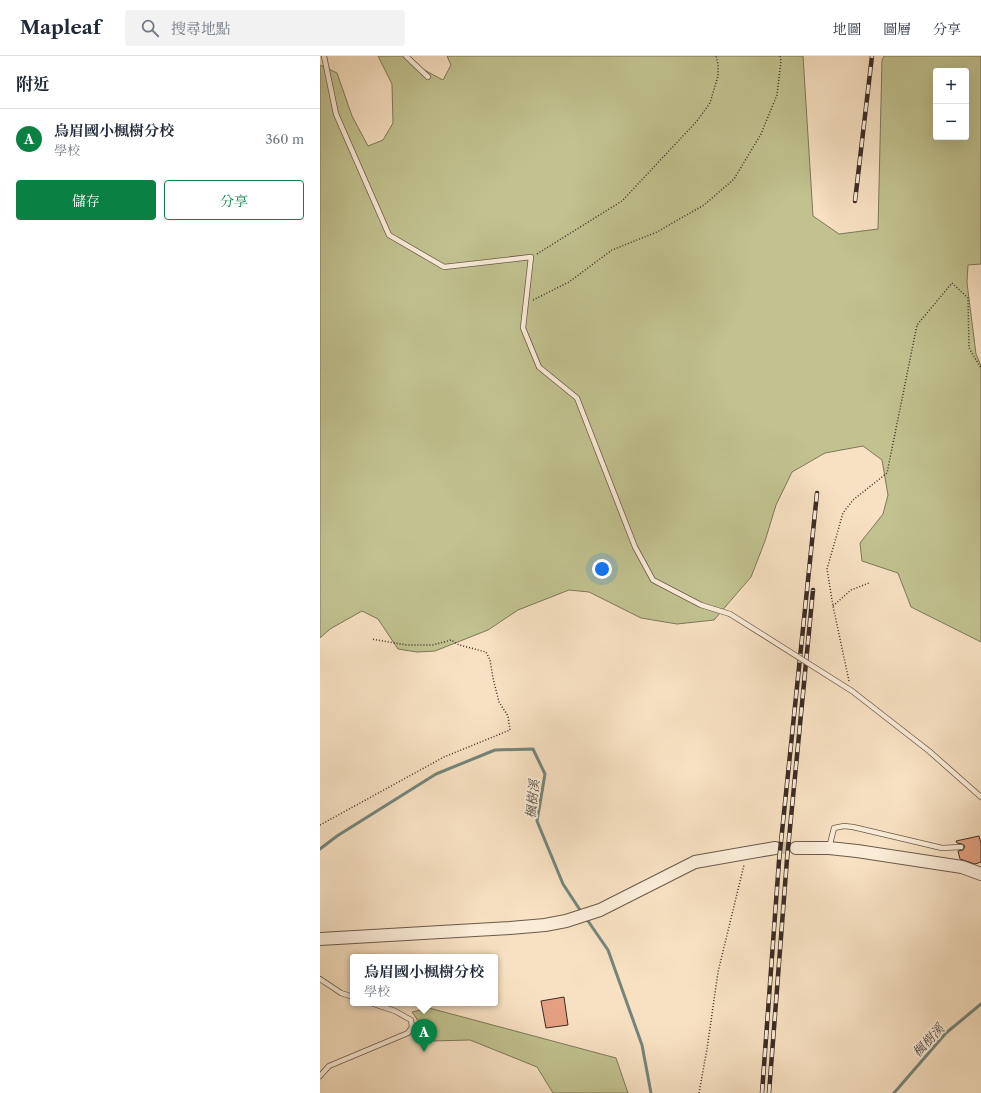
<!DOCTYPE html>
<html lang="zh-TW">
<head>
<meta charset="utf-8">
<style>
	body { margin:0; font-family:"Libre Caslon Text","Noto Serif TC",serif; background:#f2f2f3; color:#1f2937 }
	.controls { position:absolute; right:12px; top:12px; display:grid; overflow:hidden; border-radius:4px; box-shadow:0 4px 16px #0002 }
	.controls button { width:36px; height:36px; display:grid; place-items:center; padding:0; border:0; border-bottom:1px solid #e0e1e3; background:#fff; color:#1f2937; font:20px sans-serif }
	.you { position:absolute; left:282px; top:513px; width:14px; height:14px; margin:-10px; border:3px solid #fff; border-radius:50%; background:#1a73e8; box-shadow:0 0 0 6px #1a73e833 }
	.badge { display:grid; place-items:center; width:26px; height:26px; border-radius:50%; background:#0b8043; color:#fff; font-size:13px; font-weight:700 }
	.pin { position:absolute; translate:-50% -33px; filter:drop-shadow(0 1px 2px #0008) }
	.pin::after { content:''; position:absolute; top:21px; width:14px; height:12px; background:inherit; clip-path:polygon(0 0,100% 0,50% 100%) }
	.popup { position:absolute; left:30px; top:898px; width:148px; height:52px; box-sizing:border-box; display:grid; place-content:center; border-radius:4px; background:#fff; filter:drop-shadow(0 1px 3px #0005); font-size:13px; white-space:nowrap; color:#747a83 }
	.popup b { font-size:15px; color:#1f2937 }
	.popup::after { content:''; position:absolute; left:50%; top:100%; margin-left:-8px; border:8px solid transparent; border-top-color:#fff }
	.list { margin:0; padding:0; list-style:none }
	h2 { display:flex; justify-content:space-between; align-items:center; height:52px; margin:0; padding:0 16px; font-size:17px }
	h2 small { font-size:13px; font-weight:400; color:#747a83 }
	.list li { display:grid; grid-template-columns:26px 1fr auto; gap:12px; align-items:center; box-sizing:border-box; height:60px; padding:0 16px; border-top:1px solid #e0e1e3 }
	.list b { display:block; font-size:15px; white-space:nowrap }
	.list p { margin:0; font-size:13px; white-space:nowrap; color:#747a83 }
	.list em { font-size:13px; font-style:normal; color:#747a83 }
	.actions { display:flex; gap:8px; padding:12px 16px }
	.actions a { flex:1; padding:9px 0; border:1px solid #0b8043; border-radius:4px; text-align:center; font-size:14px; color:#0b8043 }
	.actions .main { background:#0b8043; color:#fff }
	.icon { flex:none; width:22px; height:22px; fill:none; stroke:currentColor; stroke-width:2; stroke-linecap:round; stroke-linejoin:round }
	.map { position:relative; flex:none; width:661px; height:1037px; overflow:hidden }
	header { display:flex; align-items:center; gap:24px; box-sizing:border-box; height:56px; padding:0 20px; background:#fff; border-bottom:1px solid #e0e1e3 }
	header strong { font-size:19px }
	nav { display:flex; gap:22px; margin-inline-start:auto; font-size:14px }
	.search { width:280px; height:36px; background:#f2f2f3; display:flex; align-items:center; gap:10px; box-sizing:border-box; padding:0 14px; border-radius:4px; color:#747a83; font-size:15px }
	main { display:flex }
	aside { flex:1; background:#fff }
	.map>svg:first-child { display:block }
	.green { fill:#c1c290; stroke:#7e775a; fill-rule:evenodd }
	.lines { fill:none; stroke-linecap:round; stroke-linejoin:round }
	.stream { stroke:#768479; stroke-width:3 }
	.building { fill:#e5a182; stroke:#3c2c25 }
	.tertiary-tunnel { stroke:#d2bda3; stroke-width:12; stroke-dasharray:12 6; stroke-linecap:butt }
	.service-casing { stroke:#6b594c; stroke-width:6 }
	.tertiary-casing { stroke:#6b594c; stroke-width:14 }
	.path { stroke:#3c2c25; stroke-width:1.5; stroke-dasharray:1 2; stroke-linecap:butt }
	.service { stroke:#faecd7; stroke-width:4.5 }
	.tertiary { stroke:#faecd7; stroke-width:12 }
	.rail-casing { stroke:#3c2c25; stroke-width:4.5 }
	.rail { stroke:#faecd7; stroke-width:3; stroke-dasharray:9; stroke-linecap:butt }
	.service-bridge-casing { stroke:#6b594c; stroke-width:6; stroke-linecap:butt }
	.service-bridge { stroke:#faecd7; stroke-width:4.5 }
	.labels { text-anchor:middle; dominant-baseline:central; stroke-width:3.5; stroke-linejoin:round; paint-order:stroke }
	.water-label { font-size:13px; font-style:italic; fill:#545048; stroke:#faecd7 }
</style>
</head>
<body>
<header>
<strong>Mapleaf</strong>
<div class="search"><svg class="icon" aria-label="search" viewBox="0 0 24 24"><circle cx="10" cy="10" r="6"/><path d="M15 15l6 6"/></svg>搜尋地點</div>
<nav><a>地圖</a><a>圖層</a><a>分享</a></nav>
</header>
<main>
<aside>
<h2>附近<small></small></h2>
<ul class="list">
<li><span class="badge">A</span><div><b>烏眉國小楓樹分校</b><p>學校</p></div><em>360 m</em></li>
</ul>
<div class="actions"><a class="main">儲存</a><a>分享</a></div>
</aside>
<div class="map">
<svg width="661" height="1037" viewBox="0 0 661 1037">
	<rect width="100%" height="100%" fill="#f7e1c2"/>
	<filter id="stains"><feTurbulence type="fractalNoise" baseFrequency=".005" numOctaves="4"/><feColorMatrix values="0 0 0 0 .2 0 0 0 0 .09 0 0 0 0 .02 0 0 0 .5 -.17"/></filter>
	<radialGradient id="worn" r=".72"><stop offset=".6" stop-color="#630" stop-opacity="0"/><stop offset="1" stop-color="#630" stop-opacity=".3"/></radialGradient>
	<!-- green -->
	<g class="green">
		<path d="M58 0H89L93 8 123 24 131 9 127 0H483L493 160 519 178 558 173 562 4 564 0H661V208L648 209 647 227 656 298 661 310V586L591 551 578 517 542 505 540 487 563 458 568 439 562 404 543 390 505 397 472 416 456 449 445 485 431 521 394 564 357 568 321 562 269 536 249 534 198 554 168 574 115 595 97 596 78 593 58 563 42 555 10 573 0 582V9L17 17 32 60 48 90 63 84 73 67 72 28ZM616 15H646V81H616Z"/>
		<path d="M109 952 296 1002 308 1037H233L217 1011 150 984 112 985 92 956Z"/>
	</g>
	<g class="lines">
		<!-- stream -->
		<g class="stream">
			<path d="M0 793 17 780 116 718 175 694 213 693 225 718 217 765 243 828 262 857"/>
			<path d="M266 862 288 894 322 989 331 1037"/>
			<path d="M574 1037 626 977 661 948"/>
		</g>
	</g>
	<!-- building -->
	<g class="building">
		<path d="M659 780 661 788V806L655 808 640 803 638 795 643 794 645 790 642 788 637 787 636 785Z"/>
		<path d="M244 941 248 969 226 972 221 945Z"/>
	</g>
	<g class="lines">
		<!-- tertiary-tunnel -->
		<path class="tertiary-tunnel" d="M455 792H476"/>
		<!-- service casing -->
		<g class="service-casing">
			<g id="service">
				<path d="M4 0 16 58 69 179 124 211 211 201 203 272 219 311 257 342 315 491 333 524 381 549 410 558"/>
				<path d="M86 0 108 21"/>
				<path d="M532 635 609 695 661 741"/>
				<path d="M509 792 514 772 524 770 533 771 622 792 641 791"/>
				<path d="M0 923 21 937 33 941"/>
				<path d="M0 1020 9 1010 88 977 92 971 91 964 75 955 51 947"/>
			</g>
		</g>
		<!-- tertiary casing -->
		<g class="tertiary-casing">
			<g id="tertiary">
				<path d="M476 792H509L537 795 642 811 661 818"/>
				<path d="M0 883 190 872 225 869 246 865 280 854 375 806 455 792"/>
			</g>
		</g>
		<!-- path -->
		<g class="path">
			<path d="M217 198 302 145 377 65 390 47 398 20V8L396 0"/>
			<path d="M213 244 249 226 292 194 337 176 384 149 414 123 441 78 457 39 461 5 460 0"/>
			<path d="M513 550 531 534 549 527"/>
			<path d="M529 625 513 550 507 513 523 457 533 444 567 417 597 269 632 227 648 242 649 292 661 312"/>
			<path d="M0 769 124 701 190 674 188 660 179 646 173 622 170 604 166 596 139 589 131 584 113 589H87L51 583"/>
			<path d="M379 1037 387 993 398 916 424 809"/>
		</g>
		<!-- service -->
		<use href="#service" class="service"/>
		<!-- tertiary -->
		<use href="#tertiary" class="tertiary"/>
		<!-- rail casing -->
		<g class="rail-casing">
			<g id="rail">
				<path d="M535 145 552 0"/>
				<path d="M442 1037 459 805 497 437"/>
				<path d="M449 1037 467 803 493 534"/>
			</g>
		</g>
		<!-- rail -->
		<use href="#rail" class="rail"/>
		<!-- service-bridge casing -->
		<g class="service-bridge-casing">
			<path id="service-bridge" d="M410 558 532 635"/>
		</g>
		<!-- service-bridge -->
		<use href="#service-bridge" class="service-bridge"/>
	</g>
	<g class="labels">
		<!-- water labels -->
		<g class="water-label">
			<text transform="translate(212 743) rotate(-84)">楓樹溪</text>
			<text transform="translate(608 984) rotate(-47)">楓樹溪</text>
		</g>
	</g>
	<rect width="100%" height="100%" filter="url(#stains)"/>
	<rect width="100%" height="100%" fill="url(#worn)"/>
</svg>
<div class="controls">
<button>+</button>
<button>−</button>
</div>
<div class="you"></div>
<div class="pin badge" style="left:104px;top:996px">A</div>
<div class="popup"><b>烏眉國小楓樹分校</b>學校</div>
</div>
</main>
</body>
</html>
